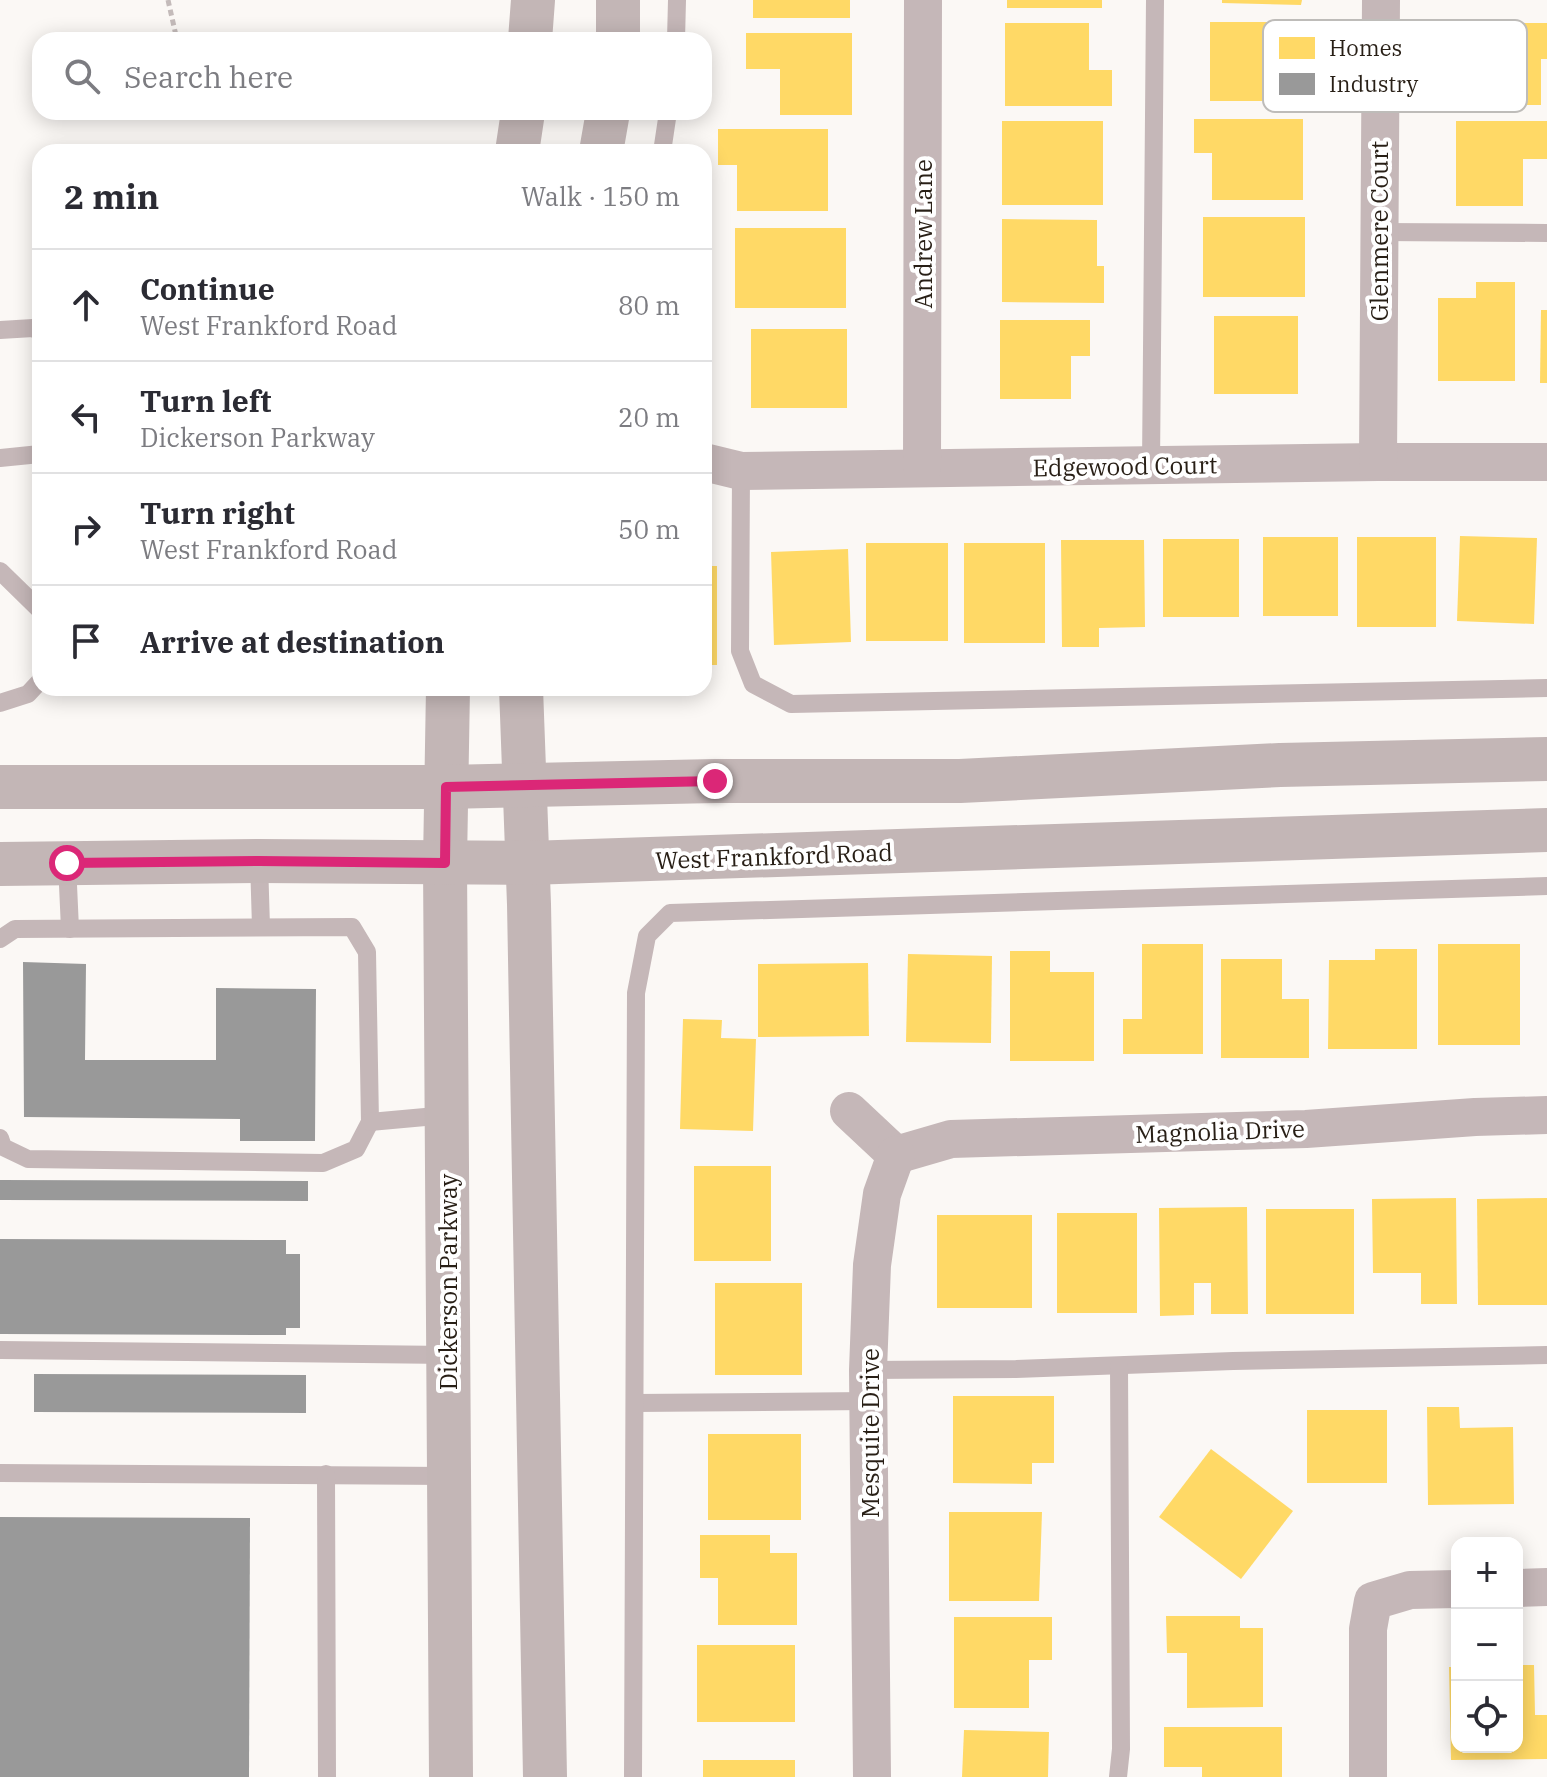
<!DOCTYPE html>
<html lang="en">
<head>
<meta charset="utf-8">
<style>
	body { margin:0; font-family:"IBM Plex Serif",serif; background:#f7f7f7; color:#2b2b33 }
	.controls { position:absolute; right:24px; bottom:24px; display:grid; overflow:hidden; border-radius:16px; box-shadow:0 4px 20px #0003 }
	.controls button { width:72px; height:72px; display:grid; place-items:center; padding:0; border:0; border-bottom:2px solid #e1e1e2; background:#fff; color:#2b2b33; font:40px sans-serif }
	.stop { position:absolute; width:24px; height:24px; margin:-18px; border:6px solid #db2777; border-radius:50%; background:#fff }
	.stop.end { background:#db2777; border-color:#fff; box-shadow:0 2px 8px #0008 }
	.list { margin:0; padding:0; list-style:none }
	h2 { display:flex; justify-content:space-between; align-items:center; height:104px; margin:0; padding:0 32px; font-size:34px }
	h2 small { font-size:26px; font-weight:400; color:#7c7c81 }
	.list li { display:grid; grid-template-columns:52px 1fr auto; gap:24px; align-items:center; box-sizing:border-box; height:112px; padding:0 32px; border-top:2px solid #e1e1e2 }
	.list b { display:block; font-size:30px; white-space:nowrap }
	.list p { margin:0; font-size:26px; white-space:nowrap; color:#7c7c81 }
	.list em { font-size:26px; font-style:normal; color:#7c7c81 }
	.icon { flex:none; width:44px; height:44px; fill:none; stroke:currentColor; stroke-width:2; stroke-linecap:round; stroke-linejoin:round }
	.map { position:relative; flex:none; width:1547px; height:1777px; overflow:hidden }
	.search { position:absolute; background:#fff; box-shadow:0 4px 20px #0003; left:32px; top:32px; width:680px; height:88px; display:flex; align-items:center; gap:20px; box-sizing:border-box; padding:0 28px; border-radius:24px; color:#7c7c81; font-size:30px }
	.panel { position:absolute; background:#fff; box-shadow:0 4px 20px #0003; left:32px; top:144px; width:680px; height:552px; border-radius:24px }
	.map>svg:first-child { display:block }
	.homes { fill:#ffd966 }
	.industry { fill:#999 }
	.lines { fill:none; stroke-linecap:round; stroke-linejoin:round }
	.path { stroke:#c4bbba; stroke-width:5; stroke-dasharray:6 4; stroke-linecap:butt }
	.lane { stroke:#c5b7b8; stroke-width:18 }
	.street { stroke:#c5b7b8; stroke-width:38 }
	.secondary { stroke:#c3b6b6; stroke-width:44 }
	.route { stroke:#db2777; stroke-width:10 }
	.labels { text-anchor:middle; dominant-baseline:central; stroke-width:8; stroke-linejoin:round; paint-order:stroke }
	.street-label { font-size:24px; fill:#281f16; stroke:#fff }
	.key { fill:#fff; stroke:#bebcb9; stroke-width:2 }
	.key-label { font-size:22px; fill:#281f16 }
</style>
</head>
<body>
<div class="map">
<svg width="1547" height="1777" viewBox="0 0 1547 1777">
	<rect width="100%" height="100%" fill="#fbf8f5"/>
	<!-- homes -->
	<g class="homes">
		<rect x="753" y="0" width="97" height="18"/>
		<rect x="1007" y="0" width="95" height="8"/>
		<path d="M1222 0H1302L1301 5 1222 3Z"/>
		<rect x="1210" y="22" width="96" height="79"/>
		<path d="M1005 23H1089V70H1112V106H1005Z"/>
		<path d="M1454 23H1547V59H1541V105H1454Z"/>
		<path d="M746 33H852V115H780V69H746Z"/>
		<path d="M1194 119H1303V200H1212V153H1194Z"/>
		<rect x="1002" y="121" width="101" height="84"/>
		<path d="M1456 121H1547V159H1523V206H1456Z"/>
		<path d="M718 129H828V211H737V165H718Z"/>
		<rect x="1203" y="217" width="102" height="80"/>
		<path d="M1002 219 1097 220V266H1104V303L1002 302Z"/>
		<rect x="735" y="228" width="111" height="80"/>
		<path d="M1476 282H1515V381H1438V298H1476Z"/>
		<path d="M1541 310H1547V383H1540Z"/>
		<rect x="1214" y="316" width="84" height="78"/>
		<path d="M1000 320H1090V356H1071V399H1000Z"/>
		<rect x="751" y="329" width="96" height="79"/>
		<path d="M1460 536 1537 538 1534 624 1457 621Z"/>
		<rect x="1263" y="537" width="75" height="79"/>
		<rect x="1357" y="537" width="79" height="90"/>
		<rect x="1163" y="539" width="76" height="78"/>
		<path d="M1061 540H1144L1145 627 1099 628V647H1062Z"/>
		<rect x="866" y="543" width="82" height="98"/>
		<rect x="964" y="543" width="81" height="100"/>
		<path d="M848 549 851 642 774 645 771 552Z"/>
		<rect x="704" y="566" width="13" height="99"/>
		<path d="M1142 944H1203V1054H1123V1019H1142Z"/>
		<rect x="1438" y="944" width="82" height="101"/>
		<path d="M1375 949H1417V1049H1328L1329 960H1375Z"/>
		<path d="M1010 951H1050V972H1094V1061H1010Z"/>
		<path d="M908 954 992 956 991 1043 906 1042Z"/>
		<path d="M1221 959H1282V999H1309V1058H1221Z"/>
		<path d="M868 963 869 1036 758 1037V964Z"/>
		<path d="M683 1019 722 1020 721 1038 756 1039 753 1131 680 1129Z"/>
		<rect x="694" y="1166" width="77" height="95"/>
		<path d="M1456 1198 1457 1304H1421V1273H1373L1372 1199Z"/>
		<path d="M1547 1198V1305H1478L1477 1199Z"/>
		<path d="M1247 1207 1248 1314H1211V1283H1194V1315L1160 1316 1159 1208Z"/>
		<rect x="1266" y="1209" width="88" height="105"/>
		<rect x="1057" y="1213" width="80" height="100"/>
		<rect x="937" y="1215" width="95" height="93"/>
		<rect x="715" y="1283" width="87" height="92"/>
		<path d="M953 1396H1054V1463H1032V1484L953 1483Z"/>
		<path d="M1427 1407H1459L1460 1428 1513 1427 1514 1504 1428 1505Z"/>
		<rect x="1307" y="1410" width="80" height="73"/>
		<rect x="708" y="1434" width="93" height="86"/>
		<path d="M1211 1449 1293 1511 1241 1579 1159 1517Z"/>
		<path d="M949 1512H1042L1039 1601H949Z"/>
		<path d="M700 1535H770V1553H797V1625H718V1578H700Z"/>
		<path d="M1166 1616H1240V1628H1263V1707L1187 1708V1653H1167Z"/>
		<path d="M954 1617H1052V1660H1029V1708H954Z"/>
		<rect x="697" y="1645" width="98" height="77"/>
		<path d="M1517 1665H1534L1535 1715H1547V1759L1451 1760 1449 1667H1457V1747H1517Z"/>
		<path d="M1164 1727H1282V1777H1202V1767H1164Z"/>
		<path d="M964 1730 1049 1732 1048 1777H962Z"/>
		<rect x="703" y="1760" width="92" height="17"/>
	</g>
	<!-- industry -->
	<g class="industry">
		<path d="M23 962 86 964 85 1060H216V988L316 989 315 1141H240V1119L24 1117Z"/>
		<path d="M0 1180 308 1181V1201L0 1200Z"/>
		<path d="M0 1239 286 1240V1254H300V1328H286V1335L0 1334Z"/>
		<path d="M34 1374 306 1375V1413L34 1412Z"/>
		<path d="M0 1517 250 1518 249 1777H0Z"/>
	</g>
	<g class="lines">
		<!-- path -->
		<path class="path" d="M168 0 177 40"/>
		<!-- lane -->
		<g class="lane">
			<path d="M676 40 677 0"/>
			<path d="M662 152 668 112"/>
			<path d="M1379 232 1547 233"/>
			<path d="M0 330 33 328 40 332"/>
			<path d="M0 458 40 454"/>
			<path d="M1151 466 1155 0"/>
			<path d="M741 471 740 651 753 684 791 704 1547 688"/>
			<path d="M0 571 40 610"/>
			<path d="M0 703 28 694 40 681"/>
			<path d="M259 861 261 927"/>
			<path d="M67 863 70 929"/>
			<path d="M0 939 15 929 352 927 367 952 370 1122 356 1149 323 1163 28 1159 3 1147 0 1138"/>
			<path d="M370 1122 447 1115"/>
			<path d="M0 1350 449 1355"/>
			<path d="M868 1370 1016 1369 1233 1361 1547 1355"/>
			<path d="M635 1403 868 1401"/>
			<path d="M0 1473 449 1476"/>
			<path d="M326 1474 327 1777"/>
			<path d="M633 1777 636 993 647 936 670 913 1547 886"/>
			<path d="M1118 1777 1121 1749 1119 1366"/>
		</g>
		<!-- street -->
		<g class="street">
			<path d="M704 462 741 471 1378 462H1547"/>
			<path d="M1378 462 1381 0"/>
			<path d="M922 468 923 0"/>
			<path d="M849 1111 896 1155"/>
			<path d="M896 1155 951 1139 1306 1129 1475 1117 1547 1115"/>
			<path d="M1517 1588 1547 1587"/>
			<path d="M872 1777 868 1370 872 1265 882 1194 896 1155"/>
			<path d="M1368 1777V1629L1373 1601 1410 1590 1457 1589"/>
		</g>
		<!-- secondary -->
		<g class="secondary">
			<path d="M530 40 533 0"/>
			<path d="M618 40V0"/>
			<path d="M517 152 523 112"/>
			<path d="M601 152 608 112"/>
			<path d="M448 688 445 863 451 1777"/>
			<path d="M521 688 529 904 545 1777"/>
			<path d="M0 787H446L715 781H960L1280 765 1547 759"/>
			<path d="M0 864 259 861 528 863 1547 830"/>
		</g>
	</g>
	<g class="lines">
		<!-- route -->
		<path class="route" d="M67 863 259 861 445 863 446 787 715 781"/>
	</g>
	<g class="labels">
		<!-- street labels -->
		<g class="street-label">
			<text transform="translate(1379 231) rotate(-90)">Glenmere Court</text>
			<text transform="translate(923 234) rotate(-90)">Andrew Lane</text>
			<text transform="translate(1125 466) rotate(-1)">Edgewood Court</text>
			<text transform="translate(774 856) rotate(-2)">West Frankford Road</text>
			<text transform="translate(1220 1131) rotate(-2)">Magnolia Drive</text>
			<text transform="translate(448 1282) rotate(-90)">Dickerson Parkway</text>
			<text transform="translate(870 1433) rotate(-90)">Mesquite Drive</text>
		</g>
	</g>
	<!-- legend -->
	<rect x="1263" y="20" width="264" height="92" rx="12" class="key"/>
	<rect x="1279" y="37" width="36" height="22" fill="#ffd966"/>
	<rect x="1279" y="73" width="36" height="22" fill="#999"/>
	<g class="key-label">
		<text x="1329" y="56">Homes</text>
		<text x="1329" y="92">Industry</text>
	</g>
</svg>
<div class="controls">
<button>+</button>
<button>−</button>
<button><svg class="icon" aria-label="locate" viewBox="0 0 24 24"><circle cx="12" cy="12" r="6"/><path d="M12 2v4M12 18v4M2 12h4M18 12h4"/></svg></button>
</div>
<div class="stop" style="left:67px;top:863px"></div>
<div class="stop end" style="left:715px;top:781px"></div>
<div class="search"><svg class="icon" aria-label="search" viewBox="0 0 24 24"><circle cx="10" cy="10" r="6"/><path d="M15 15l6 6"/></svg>Search here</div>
<section class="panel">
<h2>2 min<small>Walk · 150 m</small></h2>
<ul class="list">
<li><svg class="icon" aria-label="ahead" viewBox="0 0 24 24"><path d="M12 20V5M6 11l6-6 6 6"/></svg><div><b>Continue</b><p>West Frankford Road</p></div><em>80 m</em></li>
<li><svg class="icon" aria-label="left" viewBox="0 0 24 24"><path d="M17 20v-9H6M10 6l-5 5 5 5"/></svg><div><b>Turn left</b><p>Dickerson Parkway</p></div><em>20 m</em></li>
<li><svg class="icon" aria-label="right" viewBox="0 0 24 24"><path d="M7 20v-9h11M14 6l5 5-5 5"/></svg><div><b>Turn right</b><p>West Frankford Road</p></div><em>50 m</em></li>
<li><svg class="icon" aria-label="arrive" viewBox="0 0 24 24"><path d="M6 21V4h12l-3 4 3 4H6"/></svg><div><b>Arrive at destination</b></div></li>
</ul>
</section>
</div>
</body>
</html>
